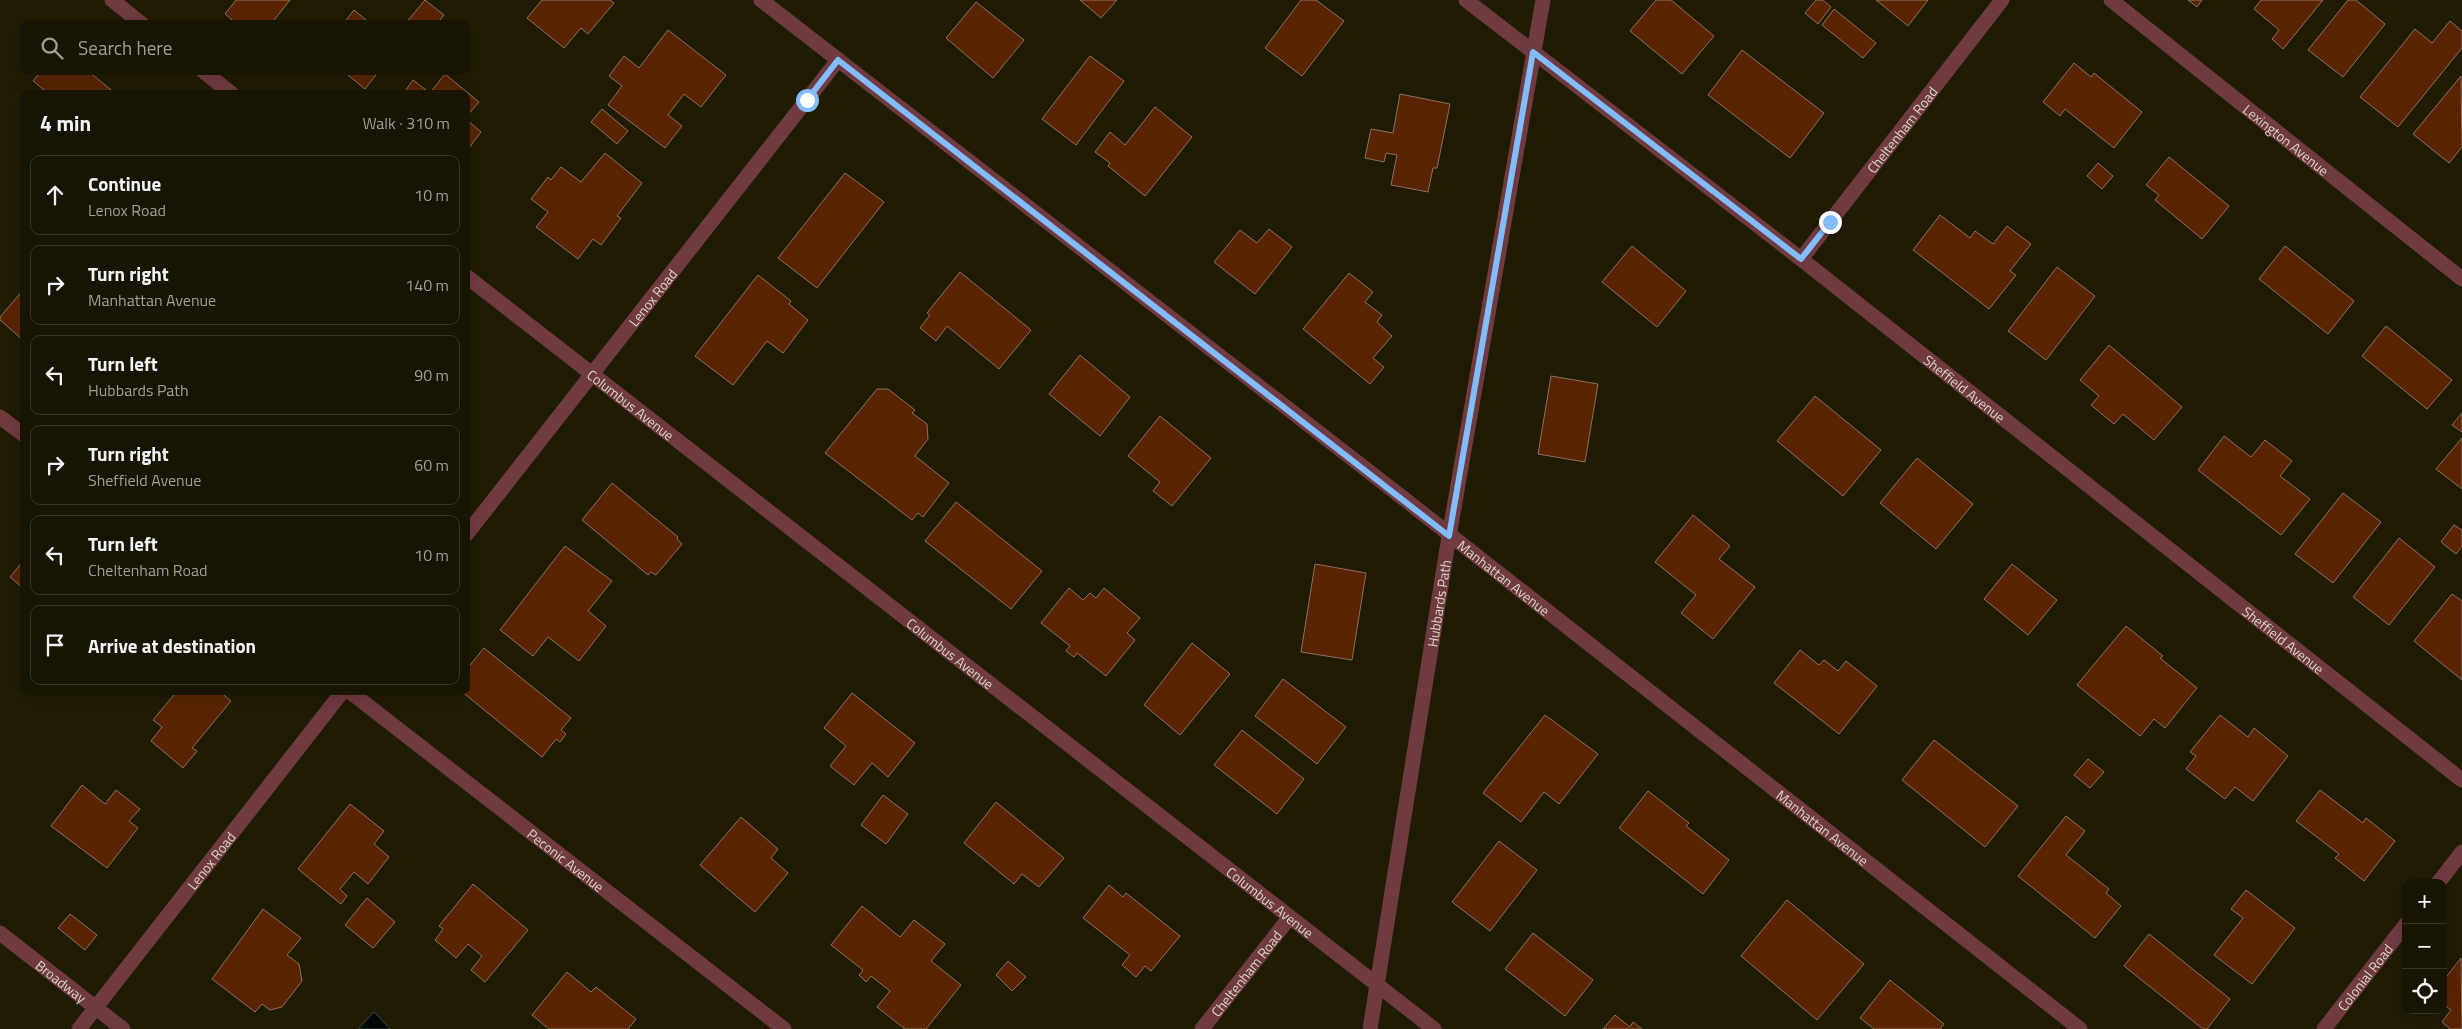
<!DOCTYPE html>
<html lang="en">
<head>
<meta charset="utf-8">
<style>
	body { margin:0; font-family:"Titillium Web",sans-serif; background:#211d0c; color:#f1f3f6 }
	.controls { position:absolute; right:15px; bottom:15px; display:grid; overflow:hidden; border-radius:10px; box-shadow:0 5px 20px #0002 }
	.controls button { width:45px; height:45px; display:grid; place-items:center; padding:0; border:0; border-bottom:1px solid #363324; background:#181402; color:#f1f3f6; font:25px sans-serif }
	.stop { position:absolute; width:15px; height:15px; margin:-11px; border:4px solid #83bcfb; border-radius:50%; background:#fff }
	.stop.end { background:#83bcfb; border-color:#fff; box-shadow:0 1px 5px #0008 }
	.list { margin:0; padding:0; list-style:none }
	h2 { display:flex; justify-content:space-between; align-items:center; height:65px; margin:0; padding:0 20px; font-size:21px }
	h2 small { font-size:16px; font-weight:400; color:#9f9e99 }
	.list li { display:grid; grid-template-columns:32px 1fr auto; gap:15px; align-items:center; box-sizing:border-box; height:80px; margin:0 10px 10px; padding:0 10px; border:1px solid #363324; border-radius:10px }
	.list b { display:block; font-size:19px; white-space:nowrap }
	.list p { margin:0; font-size:16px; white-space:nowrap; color:#9f9e99 }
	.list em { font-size:16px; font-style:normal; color:#9f9e99 }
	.icon { flex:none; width:28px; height:28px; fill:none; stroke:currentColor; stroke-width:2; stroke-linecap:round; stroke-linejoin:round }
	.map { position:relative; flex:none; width:2462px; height:1029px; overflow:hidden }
	.search { position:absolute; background:#181402; box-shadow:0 5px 20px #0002; left:20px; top:20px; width:450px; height:55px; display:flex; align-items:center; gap:12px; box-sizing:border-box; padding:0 18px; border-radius:10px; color:#9f9e99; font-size:19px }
	.panel { position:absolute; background:#181402; box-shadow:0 5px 20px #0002; left:20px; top:90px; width:450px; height:605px; border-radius:10px }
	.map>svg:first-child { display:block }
	.water { fill:#000909; stroke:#414742 }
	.building { fill:#5a2403; stroke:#8c7063 }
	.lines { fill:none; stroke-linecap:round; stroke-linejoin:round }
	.minor { stroke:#703a41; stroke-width:15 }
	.tertiary { stroke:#703a41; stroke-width:15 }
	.route { stroke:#83bcfb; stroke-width:6 }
	.labels { text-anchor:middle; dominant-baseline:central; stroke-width:5; stroke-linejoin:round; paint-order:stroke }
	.street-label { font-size:14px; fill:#dad7c8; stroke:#201b03 }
</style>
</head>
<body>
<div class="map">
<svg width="2462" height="1029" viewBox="0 0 2462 1029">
	<rect width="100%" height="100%" fill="#201b03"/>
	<!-- water -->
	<path class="water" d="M374 1012 390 1029H358Z"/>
	<!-- building -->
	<g class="building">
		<path d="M236 0H290L271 24H237L225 14Z"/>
		<path d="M425 0 444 15 437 24H405Z"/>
		<path d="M542 0H610L614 3 588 34 581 28 564 48 527 18Z"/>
		<path d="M1080 0H1117L1101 18Z"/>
		<path d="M1301 0H1316L1344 21 1302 76 1265 48Z"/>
		<path d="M1656 0H1671L1714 36 1682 74 1630 31Z"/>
		<path d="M1816 0H1823L1831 7 1818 24 1805 13Z"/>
		<path d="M1876 0H1928L1908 26Z"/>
		<path d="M2188 0H2202L2197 7Z"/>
		<path d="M2261 0H2323L2283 49 2272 39 2279 30 2254 9Z"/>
		<path d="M2348 0H2356L2385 24 2343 77 2308 50Z"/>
		<path d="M976 2 1024 40 993 78 946 38Z"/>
		<path d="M1834 9 1876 43 1863 58 1822 25Z"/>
		<path d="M354 10 371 24H343Z"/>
		<path d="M2450 21 2462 31V48L2398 127 2360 97 2415 29 2432 43Z"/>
		<path d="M668 30 726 75 701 107 684 94 668 115 682 126 665 148 608 105 622 86 609 76 624 56 639 68Z"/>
		<path d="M1742 50 1824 113 1790 158 1708 95Z"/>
		<path d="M1090 56 1124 81 1076 145 1042 119Z"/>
		<path d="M2074 63 2091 77 2094 73 2142 112 2114 148 2065 109 2060 116 2043 102Z"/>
		<path d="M41 71H88L116 94H49L33 81Z"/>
		<path d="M343 71H379L365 89Z"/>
		<path d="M445 74 479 102 466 117V94H403L413 80 430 93Z"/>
		<path d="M2461 76 2462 147 2449 163 2413 134Z"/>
		<path d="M1400 94 1450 104 1437 168H1433L1428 192 1391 185 1397 155 1386 153 1384 162 1365 158 1371 129 1393 133Z"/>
		<path d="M1155 107 1192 137 1145 196 1108 166 1110 163 1095 152 1110 132 1125 145Z"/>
		<path d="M602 109 628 131 617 144 591 122Z"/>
		<path d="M466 119 481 132 466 152Z"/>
		<path d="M605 153 642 183 617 216 621 218 601 245 593 239 578 259 536 227 548 212 531 199 548 177 551 180 561 167 581 182Z"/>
		<path d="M2169 157 2229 206 2202 239 2155 200 2159 195 2146 185Z"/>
		<path d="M2098 163 2113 176 2102 189 2087 176Z"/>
		<path d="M845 173 884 202 817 288 778 258Z"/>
		<path d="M1940 215 1970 238 1975 231 1993 244 2007 226 2031 244 2010 271 2016 275 1989 309 1913 250Z"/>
		<path d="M1269 229 1292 247 1255 294 1214 262 1240 230 1257 243Z"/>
		<path d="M1632 246 1686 291 1657 327 1602 282Z"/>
		<path d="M2285 246 2354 301 2328 334 2259 279Z"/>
		<path d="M2057 267 2095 296 2046 360 2008 331Z"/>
		<path d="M960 272 1031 330 999 369 947 326 936 341 920 328 930 315 927 313Z"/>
		<path d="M1349 273 1373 292 1365 302 1382 315 1377 322 1392 336 1373 358 1384 367 1370 384 1303 329Z"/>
		<path d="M758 275 791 301 789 304 808 320 783 353 767 341 733 385 695 356Z"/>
		<path d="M24 289V341L0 320V317Z"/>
		<path d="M2386 326 2452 380 2427 409 2362 356Z"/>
		<path d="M2109 345 2182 407 2154 440 2123 414 2114 424 2091 405 2099 396 2080 380Z"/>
		<path d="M1080 355 1130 397 1100 436 1049 394Z"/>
		<path d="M1551 376 1598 384 1585 462 1538 454Z"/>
		<path d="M877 389H888L915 410 912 413 927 424 928 439 915 456 949 483 923 517 918 513 912 520 825 453Z"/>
		<path d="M1815 396 1881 450 1843 496 1777 441Z"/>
		<path d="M2462 413V432L2452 425Z"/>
		<path d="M1160 416 1211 458 1172 506 1153 491 1160 482 1128 456Z"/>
		<path d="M2224 436 2251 457 2265 440 2292 461 2280 476 2310 499 2281 535 2198 470Z"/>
		<path d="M2462 438V489L2436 469Z"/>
		<path d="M1917 458 1973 504 1936 549 1880 503Z"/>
		<path d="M612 483 678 537 677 539 682 544 656 575 651 572 648 575 582 520Z"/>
		<path d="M2343 493 2381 522 2333 583 2295 554Z"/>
		<path d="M956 502 1042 571 1011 609 925 541Z"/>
		<path d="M1693 515 1730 546 1719 559 1755 587 1713 639 1681 613 1696 595 1655 562Z"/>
		<path d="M2454 525 2462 530V546L2456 554 2441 542Z"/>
		<path d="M2399 538 2435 567 2389 625 2353 597Z"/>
		<path d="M565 546 612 581 588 611 606 626 579 661 548 637 533 656 500 630Z"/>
		<path d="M24 560V589L10 577Z"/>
		<path d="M1315 564 1366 573 1352 660 1301 652Z"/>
		<path d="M2012 564 2057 600 2028 635 1984 599Z"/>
		<path d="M1069 588 1083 600 1090 593 1096 598 1104 588 1140 618 1127 633 1135 640 1106 676 1077 653 1074 657 1066 651 1070 646 1041 623Z"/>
		<path d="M2452 594 2462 601V680L2414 641Z"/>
		<path d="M2126 626 2163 656 2160 658 2197 688 2165 728 2154 719 2140 736 2077 685Z"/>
		<path d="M1192 643 1230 674 1180 735 1144 705Z"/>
		<path d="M484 648 571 718 561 730 566 734 560 742 556 739 542 757 461 691H466V670Z"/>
		<path d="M1800 650 1819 665 1824 660 1838 671 1846 661 1877 686 1839 734 1774 683Z"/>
		<path d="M1283 679 1346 727 1317 764 1255 716Z"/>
		<path d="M177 691H219L231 701 192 748 197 751 183 768 151 741 162 727 153 720Z"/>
		<path d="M852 693 915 743 888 777 872 763 854 785 830 766 846 746 824 728Z"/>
		<path d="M1545 715 1598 754 1559 804 1544 792 1521 822 1483 793Z"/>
		<path d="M2220 715 2248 737 2254 728 2288 756 2253 801 2235 787 2225 799 2186 769 2196 756 2190 752Z"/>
		<path d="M1242 730 1304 779 1277 814 1214 765Z"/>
		<path d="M1934 740 2018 806 1985 847 1902 780Z"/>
		<path d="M2088 759 2104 772 2090 788 2074 775Z"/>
		<path d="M82 785 105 804 116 790 140 809 129 821 138 828 107 868 51 826Z"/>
		<path d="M2320 790 2363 823 2366 818 2395 841 2364 881 2335 858 2339 854 2296 821Z"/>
		<path d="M1648 791 1689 823 1686 826 1729 860 1703 894 1619 828Z"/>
		<path d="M883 795 908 814 886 844 861 825Z"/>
		<path d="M996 802 1064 858 1039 887 1022 874 1014 884 964 843Z"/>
		<path d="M350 804 384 831 374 844 389 857 368 884 354 872 340 889 347 896 341 904 298 869Z"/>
		<path d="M2066 816 2085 831 2066 855 2109 889 2106 893 2121 906 2095 938 2018 876Z"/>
		<path d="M741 817 778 849 771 858 788 873 755 912 700 865Z"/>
		<path d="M1499 841 1537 870 1490 931 1452 902Z"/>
		<path d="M473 884 528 930 485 982 471 970 482 956 468 944 456 958 435 940 443 929 439 926Z"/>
		<path d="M1109 885 1123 897 1126 893 1180 936 1151 971 1145 966 1136 977 1122 965 1130 955 1083 918Z"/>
		<path d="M2246 890 2295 928 2252 984 2214 955 2243 918 2231 909Z"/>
		<path d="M367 898 395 922 373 948 345 925Z"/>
		<path d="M1787 900 1864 964 1817 1020 1741 956Z"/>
		<path d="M862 906 900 937 914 920 945 944 931 961 961 985 926 1029H905L877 1007 890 991 871 976 866 982 859 975 863 970 831 945Z"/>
		<path d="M263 909 301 938 287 955 299 964 302 981 282 1007 270 1010 262 1004 255 1012 212 979Z"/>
		<path d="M70 914 97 935 85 950 58 928Z"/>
		<path d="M1533 933 1593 980 1565 1016 1505 969Z"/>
		<path d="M2149 934 2230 999 2207 1029H2203L2124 966Z"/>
		<path d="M2461 958 2462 1029H2450L2442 1022 2451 1010 2443 1004V981Z"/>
		<path d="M1008 961 1026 977 1012 991 996 975Z"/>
		<path d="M567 972 591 992 596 987 636 1019 628 1029H549L532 1015Z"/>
		<path d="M1890 980 1944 1024 1940 1029H1874L1860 1018Z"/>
		<path d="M1615 1015 1630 1027 1633 1022 1642 1029H1603Z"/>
	</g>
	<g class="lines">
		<!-- minor -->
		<g class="minor">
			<path d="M112 0 142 24"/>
			<path id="s1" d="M761 0 1403 498 2080 1029"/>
			<path id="s2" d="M1466 0 1801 259 2462 780"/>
			<path id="s3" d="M2111 0 2462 279"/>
			<path d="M203 71 232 94"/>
			<path id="s4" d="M1801 259 2002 0"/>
			<path id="s5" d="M466 276 1434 1029"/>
			<path d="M0 417 24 435"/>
			<path id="s6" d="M466 535 838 60"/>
			<path id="s7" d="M349 691 784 1029"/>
			<path d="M2438 883 2462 852"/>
			<path id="s8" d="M0 933 123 1029"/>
			<path id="s9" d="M79 1029 343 691"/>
			<path id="s10" d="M1202 1029 1290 917"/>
			<path id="s11" d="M2324 1029 2406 924"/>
		</g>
		<!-- tertiary -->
		<path class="tertiary" id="s12" d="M1370 1029 1449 536 1543 0"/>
	</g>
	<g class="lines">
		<!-- route -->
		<path class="route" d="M807 100 838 60 1449 536 1533 52 1801 259 1830 222"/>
	</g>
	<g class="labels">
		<!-- street labels -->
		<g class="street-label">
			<text stroke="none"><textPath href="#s4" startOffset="164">Cheltenham Road</textPath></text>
			<text stroke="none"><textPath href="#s3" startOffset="224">Lexington Avenue</textPath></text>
			<text stroke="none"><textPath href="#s6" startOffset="302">Lenox Road</textPath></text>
			<text stroke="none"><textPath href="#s2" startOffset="632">Sheffield Avenue</textPath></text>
			<text stroke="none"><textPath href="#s5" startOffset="209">Columbus Avenue</textPath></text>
			<text stroke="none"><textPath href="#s1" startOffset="941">Manhattan Avenue</textPath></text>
			<text stroke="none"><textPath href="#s12" startOffset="431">Hubbards Path</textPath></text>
			<text stroke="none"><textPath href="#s2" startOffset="1038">Sheffield Avenue</textPath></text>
			<text stroke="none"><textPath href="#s5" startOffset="614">Columbus Avenue</textPath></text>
			<text stroke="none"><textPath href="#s1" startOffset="1346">Manhattan Avenue</textPath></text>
			<text stroke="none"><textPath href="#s9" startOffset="214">Lenox Road</textPath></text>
			<text stroke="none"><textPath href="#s7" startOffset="275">Peconic Avenue</textPath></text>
			<text stroke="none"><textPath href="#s5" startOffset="1019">Columbus Avenue</textPath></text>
			<text stroke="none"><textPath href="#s10" startOffset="71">Cheltenham Road</textPath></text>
			<text stroke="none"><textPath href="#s11" startOffset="66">Colonial Road</textPath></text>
			<text stroke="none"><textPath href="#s8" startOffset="78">Broadway</textPath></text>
		</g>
	</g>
</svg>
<div class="controls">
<button>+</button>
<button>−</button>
<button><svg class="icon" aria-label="locate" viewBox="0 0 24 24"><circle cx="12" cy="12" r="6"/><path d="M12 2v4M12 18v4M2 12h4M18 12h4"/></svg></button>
</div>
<div class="stop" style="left:807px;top:100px"></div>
<div class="stop end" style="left:1830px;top:222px"></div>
<div class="search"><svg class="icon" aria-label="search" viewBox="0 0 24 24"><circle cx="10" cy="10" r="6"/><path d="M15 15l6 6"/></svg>Search here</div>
<section class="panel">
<h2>4 min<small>Walk · 310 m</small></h2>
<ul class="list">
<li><svg class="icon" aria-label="ahead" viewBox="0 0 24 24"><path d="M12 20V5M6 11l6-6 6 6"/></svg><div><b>Continue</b><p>Lenox Road</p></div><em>10 m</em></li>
<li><svg class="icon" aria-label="right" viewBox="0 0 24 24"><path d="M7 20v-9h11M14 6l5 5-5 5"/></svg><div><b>Turn right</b><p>Manhattan Avenue</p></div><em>140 m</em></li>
<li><svg class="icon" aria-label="left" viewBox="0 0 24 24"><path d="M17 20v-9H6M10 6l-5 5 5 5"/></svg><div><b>Turn left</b><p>Hubbards Path</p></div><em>90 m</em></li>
<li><svg class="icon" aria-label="right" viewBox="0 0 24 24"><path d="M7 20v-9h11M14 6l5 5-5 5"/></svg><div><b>Turn right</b><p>Sheffield Avenue</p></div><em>60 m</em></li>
<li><svg class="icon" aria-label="left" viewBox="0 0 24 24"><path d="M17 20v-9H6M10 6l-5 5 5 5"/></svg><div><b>Turn left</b><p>Cheltenham Road</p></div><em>10 m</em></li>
<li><svg class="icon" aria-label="arrive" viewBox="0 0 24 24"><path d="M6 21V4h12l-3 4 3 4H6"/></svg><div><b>Arrive at destination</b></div></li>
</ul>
</section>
</div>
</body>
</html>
